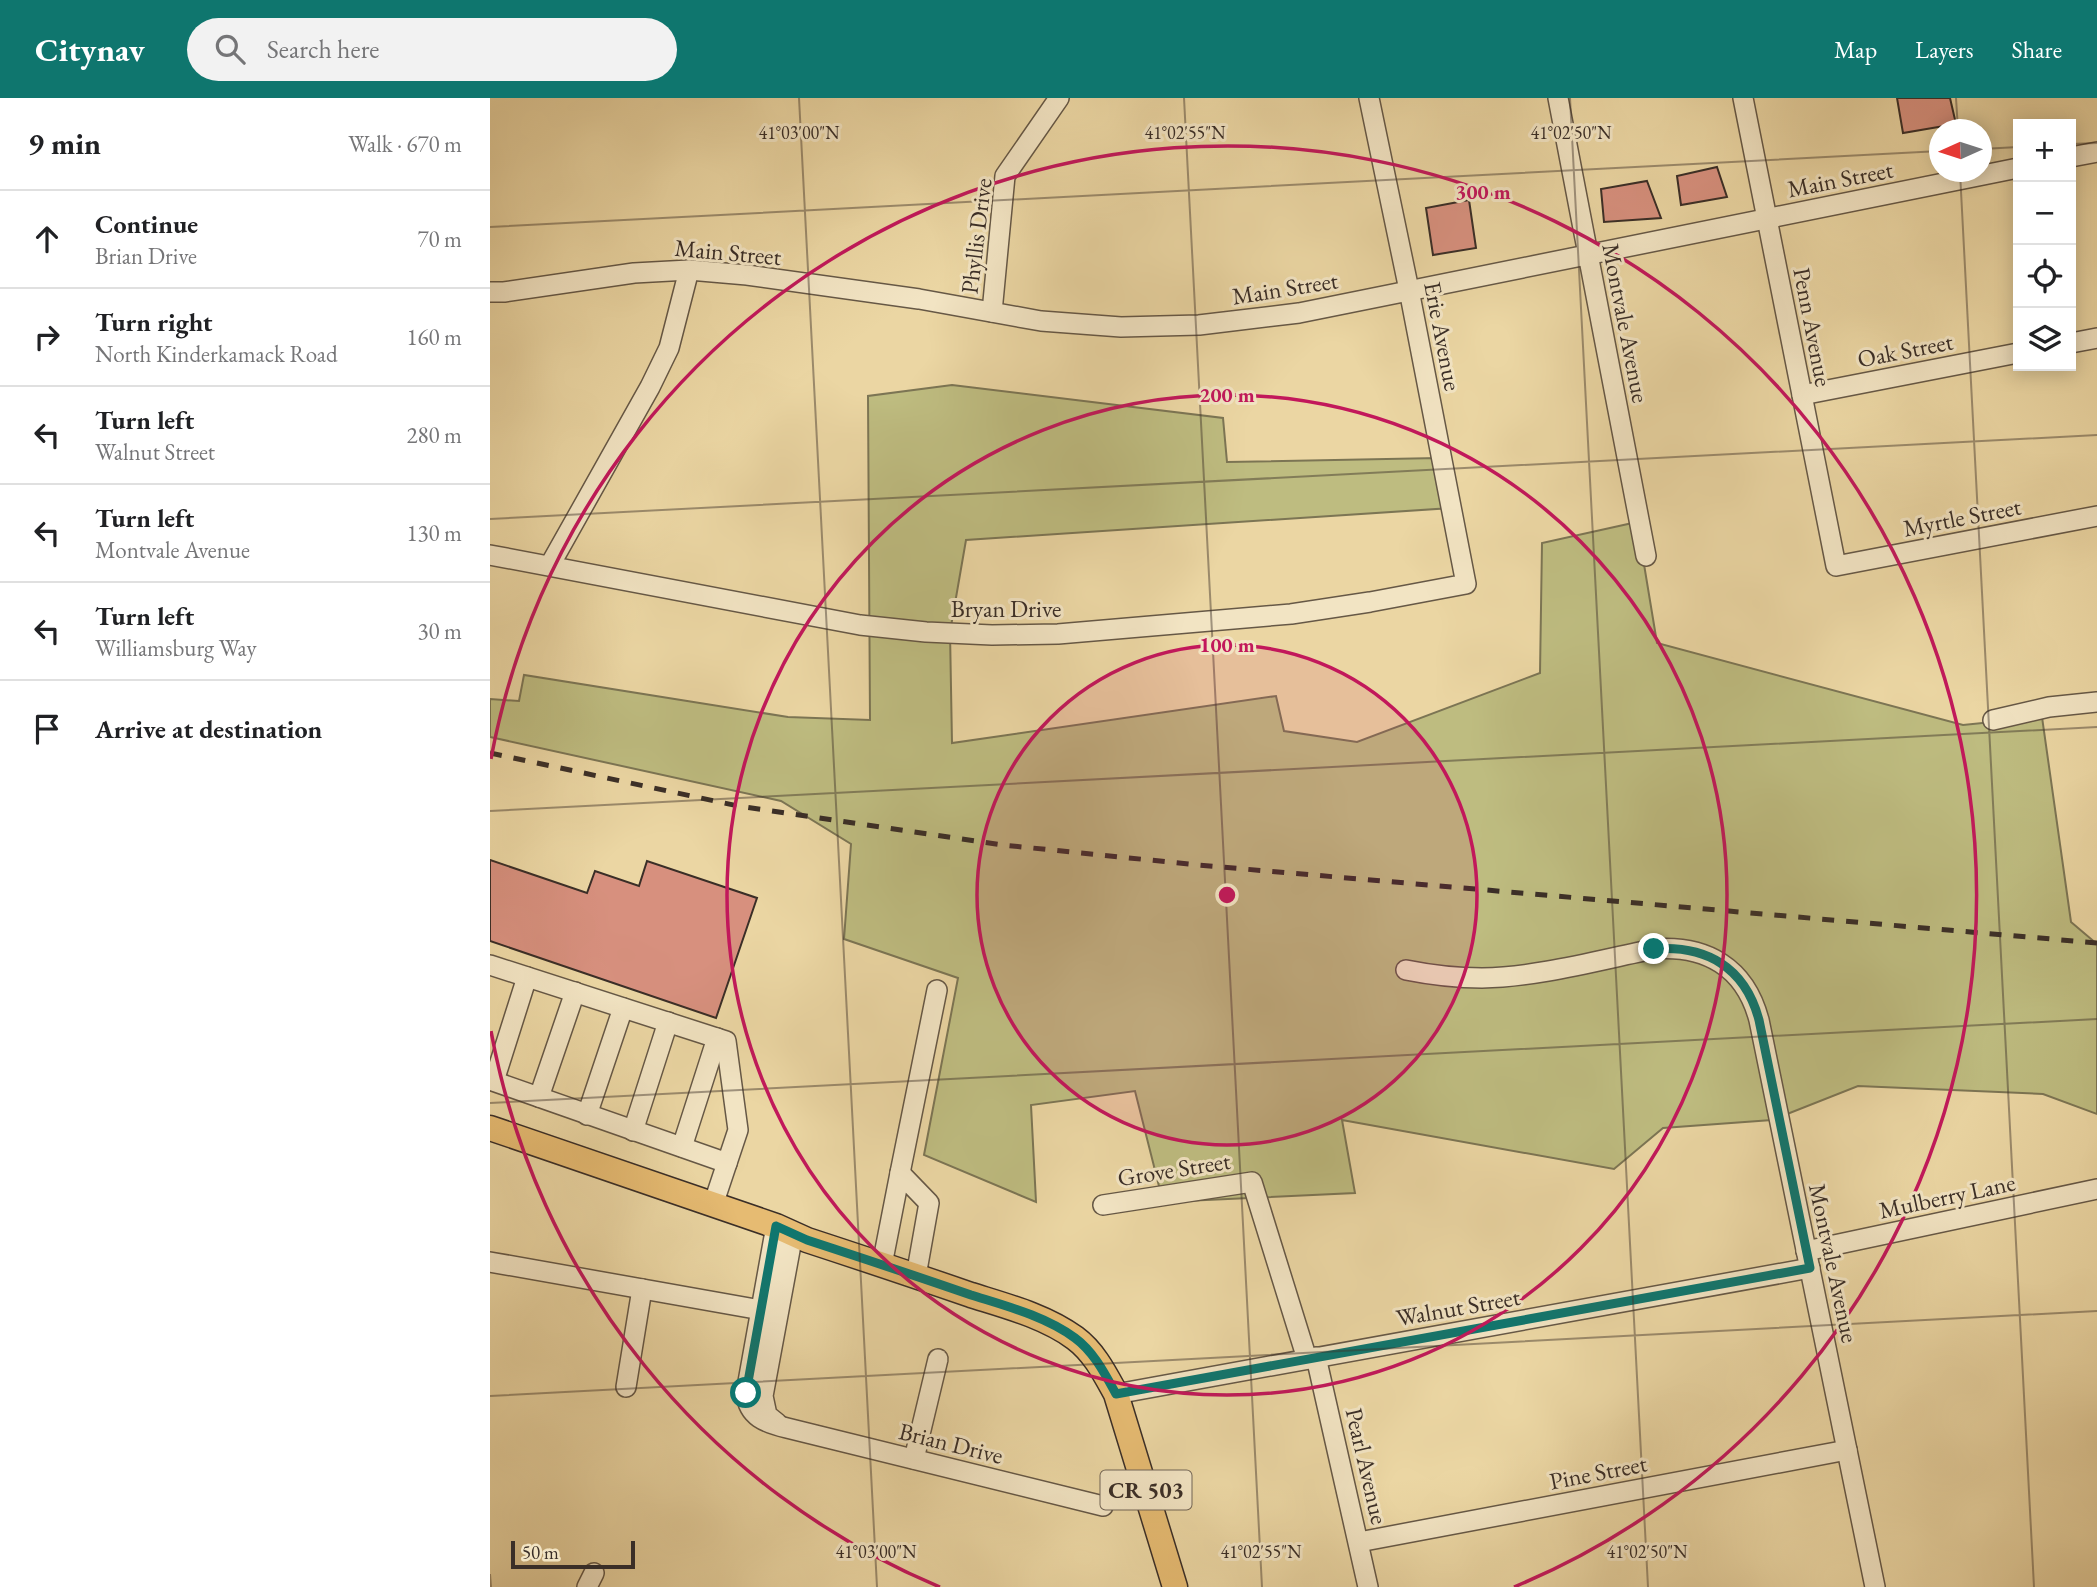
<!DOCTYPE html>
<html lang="en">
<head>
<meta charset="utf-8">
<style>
	body { margin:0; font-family:"EB Garamond",serif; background:#f2f2f2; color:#202124 }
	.controls { position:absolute; right:21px; top:21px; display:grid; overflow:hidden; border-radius:0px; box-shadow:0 4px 18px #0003 }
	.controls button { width:63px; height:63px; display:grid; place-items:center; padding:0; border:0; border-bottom:2px solid #e0e0e0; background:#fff; color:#202124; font:35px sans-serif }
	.compass { position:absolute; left:1439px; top:21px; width:63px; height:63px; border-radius:50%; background:#fff; box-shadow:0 4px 18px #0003; rotate:267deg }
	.scale { position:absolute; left:21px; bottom:18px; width:124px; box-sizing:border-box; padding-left:7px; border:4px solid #3a2e27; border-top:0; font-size:19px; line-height:24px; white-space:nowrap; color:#3a2e27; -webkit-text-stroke:5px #f2e4c3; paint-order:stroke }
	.stop { position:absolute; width:21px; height:21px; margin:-16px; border:5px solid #0f766e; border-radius:50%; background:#fff }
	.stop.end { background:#0f766e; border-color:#fff; box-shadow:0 2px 7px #0008 }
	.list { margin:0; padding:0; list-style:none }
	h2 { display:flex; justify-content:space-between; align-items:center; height:91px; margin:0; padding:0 28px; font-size:30px }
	h2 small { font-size:23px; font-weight:400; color:#757577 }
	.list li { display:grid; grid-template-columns:46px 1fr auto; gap:21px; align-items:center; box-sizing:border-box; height:98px; padding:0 28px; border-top:2px solid #e0e0e0 }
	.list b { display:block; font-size:26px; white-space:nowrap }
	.list p { margin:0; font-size:23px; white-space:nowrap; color:#757577 }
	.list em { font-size:23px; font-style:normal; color:#757577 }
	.icon { flex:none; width:38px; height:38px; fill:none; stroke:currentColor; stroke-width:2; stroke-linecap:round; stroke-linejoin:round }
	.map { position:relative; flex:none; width:1607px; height:1489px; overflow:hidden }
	header { display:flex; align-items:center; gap:42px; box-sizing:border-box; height:98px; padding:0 35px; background:#0f766e; color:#fff }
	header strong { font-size:33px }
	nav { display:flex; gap:38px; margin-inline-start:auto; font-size:24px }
	.search { width:490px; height:63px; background:#f2f2f2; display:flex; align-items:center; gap:18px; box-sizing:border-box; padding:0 24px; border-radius:38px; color:#757577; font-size:26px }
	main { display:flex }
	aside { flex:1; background:#fff }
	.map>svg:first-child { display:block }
	.green { fill:#bebc80; stroke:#7c7554; stroke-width:2 }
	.building { fill:#d7907e; stroke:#3a2e27; stroke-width:2 }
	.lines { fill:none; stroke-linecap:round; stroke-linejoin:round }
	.minor-casing { stroke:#665846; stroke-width:22 }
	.major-casing { stroke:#3a2e27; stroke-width:27 }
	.minor { stroke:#f2e4c3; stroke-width:19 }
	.major { stroke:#e6bb72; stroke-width:24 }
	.rail { stroke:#3a2e27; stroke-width:5; stroke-dasharray:12 12; stroke-linecap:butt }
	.route { stroke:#0f766e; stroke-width:9 }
	.ticks { fill:none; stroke:#3a2e27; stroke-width:2; stroke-opacity:0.45 }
	.ring { fill:none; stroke:#c2185b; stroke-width:3.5 }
	.labels { text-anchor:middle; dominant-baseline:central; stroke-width:6; stroke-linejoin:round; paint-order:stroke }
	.shield { fill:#f2e4c3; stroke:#716556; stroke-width:2 }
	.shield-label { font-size:23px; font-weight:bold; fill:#3a2e27 }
	.street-label { font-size:24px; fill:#3a2e27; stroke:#f2e4c3 }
	.ticks-label { font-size:18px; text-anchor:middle; fill:#3a2e27; stroke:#f2e4c3; stroke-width:6; stroke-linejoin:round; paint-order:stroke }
	.centre { fill:#c2185b; stroke:#f2e4c3; stroke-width:3.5 }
	.ring-label { font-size:21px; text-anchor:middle; font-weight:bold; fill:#c2185b; stroke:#f2e4c3; stroke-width:6; stroke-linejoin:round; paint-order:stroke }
</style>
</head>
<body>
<header>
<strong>Citynav</strong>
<div class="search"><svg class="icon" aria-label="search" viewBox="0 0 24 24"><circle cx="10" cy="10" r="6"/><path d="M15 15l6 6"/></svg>Search here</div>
<nav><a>Map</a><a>Layers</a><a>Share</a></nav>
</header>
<main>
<aside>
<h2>9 min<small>Walk · 670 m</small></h2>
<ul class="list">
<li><svg class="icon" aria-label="ahead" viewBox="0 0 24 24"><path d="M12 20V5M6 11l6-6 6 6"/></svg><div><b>Continue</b><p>Brian Drive</p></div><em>70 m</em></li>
<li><svg class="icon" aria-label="right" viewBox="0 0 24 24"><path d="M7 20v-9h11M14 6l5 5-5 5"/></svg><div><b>Turn right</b><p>North Kinderkamack Road</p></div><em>160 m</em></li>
<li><svg class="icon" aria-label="left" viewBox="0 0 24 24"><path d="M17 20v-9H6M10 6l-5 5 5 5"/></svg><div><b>Turn left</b><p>Walnut Street</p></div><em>280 m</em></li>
<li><svg class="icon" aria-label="left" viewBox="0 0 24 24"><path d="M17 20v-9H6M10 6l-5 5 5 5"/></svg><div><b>Turn left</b><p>Montvale Avenue</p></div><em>130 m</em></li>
<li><svg class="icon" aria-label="left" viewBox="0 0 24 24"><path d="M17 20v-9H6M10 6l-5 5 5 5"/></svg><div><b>Turn left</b><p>Williamsburg Way</p></div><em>30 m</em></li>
<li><svg class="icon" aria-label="arrive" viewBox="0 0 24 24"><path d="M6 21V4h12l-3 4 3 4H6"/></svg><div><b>Arrive at destination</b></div></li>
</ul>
</aside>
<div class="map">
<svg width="1607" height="1489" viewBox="0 0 1607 1489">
	<rect width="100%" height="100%" fill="#ebd6a3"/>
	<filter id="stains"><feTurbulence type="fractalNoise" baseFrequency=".00286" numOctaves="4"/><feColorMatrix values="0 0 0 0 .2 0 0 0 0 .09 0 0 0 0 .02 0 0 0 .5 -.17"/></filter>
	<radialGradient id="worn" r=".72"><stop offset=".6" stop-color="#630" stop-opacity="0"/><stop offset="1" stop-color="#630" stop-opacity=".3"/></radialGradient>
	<!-- green -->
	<path class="green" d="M462 287 733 320 737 364 948 360 961 410 476 442 460 534 462 645 786 598 794 633 867 644 1050 575 1052 445 1147 424 1167 545 1473 627 1552 619 1581 824 1607 846V1016L1553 996 1368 988 1282 1022 1173 1030 1124 1071 852 1022 865 1095 673 1104 645 993 541 1007 546 1104 434 1057 468 880 354 841 361 746 291 703 0 639V601L29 603 34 577 298 619 380 622 378 298Z"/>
	<!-- building -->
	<g class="building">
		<path d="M1407 0H1460L1466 26 1413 35Z"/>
		<path d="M1227 69 1237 99 1191 107 1187 78Z"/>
		<path d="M1157 83 1171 120 1114 124 1111 91Z"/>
		<path d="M979 102 986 150 943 157 936 110Z"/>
		<path d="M0 762 97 795 105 773 149 788 157 763 267 800 226 920 0 843Z"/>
	</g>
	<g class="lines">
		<!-- minor casing -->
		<g class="minor-casing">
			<g id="minor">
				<path d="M1068 0 1156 458"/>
				<path d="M1253 0 1346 468 1607 418"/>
				<path d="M1581 59 1607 54"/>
				<path d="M0 194H14L144 175 199 172 257 177 429 201 551 223 631 229 709 227 809 215 1528 70"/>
				<path d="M502 214 515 78 569 0"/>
				<path d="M1581 245 1607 240"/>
				<path d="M1312 297 1528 255"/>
				<path d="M0 457 370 527 436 534 502 537 568 536 801 516 880 504 976 486 919 192 879 0"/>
				<path d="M60 467 160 289 179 250 199 172"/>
				<path d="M1503 622 1559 609 1607 604"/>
				<path d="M0 867 236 943 248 1032 223 1107"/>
				<path d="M916 872C941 877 967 880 992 880 1049 879 1109 862 1164 851 1216 847 1255 869 1269 922L1385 1489"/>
				<path d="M0 982 237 1065"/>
				<path d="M4 983 37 879"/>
				<path d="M49 999 85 894"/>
				<path d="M97 1017 133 910"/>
				<path d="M143 1033 178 924"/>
				<path d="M192 1049 227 940"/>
				<path d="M410 1075 447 892"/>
				<path d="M613 1107 762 1084 817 1261"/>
				<path d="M286 1128 256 1295C258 1319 276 1325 297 1330L613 1408"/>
				<path d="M1316 1153 1607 1091"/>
				<path d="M0 1164 271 1212"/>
				<path d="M392 1167 410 1075 439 1105 426 1178"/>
				<path d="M826 1259 878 1489"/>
				<path d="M136 1289 152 1191"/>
				<path d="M626 1296 1320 1170"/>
				<path d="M287 1325 277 1317 273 1298 303 1136"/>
				<path d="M424 1361 448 1261"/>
				<path d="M869 1444 1357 1352"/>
				<path d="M97 1489 104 1475"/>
			</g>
		</g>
		<!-- major casing -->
		<g class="major-casing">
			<path id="major" d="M0 1030 286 1128 317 1142C372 1160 426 1178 481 1197 516 1208 555 1218 585 1240 604 1254 615 1276 626 1296L685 1489"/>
		</g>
		<!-- minor -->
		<use href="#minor" class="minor"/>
		<!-- major -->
		<use href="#major" class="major"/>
		<!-- rail -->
		<path class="rail" d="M0 655 248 708 513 747 708 767 1607 845"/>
	</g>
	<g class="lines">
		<!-- route -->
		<path class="route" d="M256 1295 286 1128 317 1142C372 1160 426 1178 481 1197 516 1208 555 1218 585 1240 604 1254 615 1276 626 1296L1320 1170 1269 922C1255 869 1216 847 1164 851"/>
	</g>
	<!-- ticks -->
	<path class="ticks" d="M309 0 387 1489M694 0 772 1489M1080 0 1158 1489M1466 0 1468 32M1581 46 1607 45M1492 51 1528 49M1470 74 1544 1489M0 129 1450 53M0 421 1607 337M0 713 1607 629M0 1005 1607 921M0 1298 1607 1213M0 1476 1 1489"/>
	<!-- distance rings -->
	<circle cx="737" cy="797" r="250" fill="#c2185b" fill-opacity=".12"/>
	<g class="ring">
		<circle cx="737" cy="797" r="250"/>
		<circle cx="737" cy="797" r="500"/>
		<path d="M450 1489A749 749 0 0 1 1 933M1 661A749 749 0 1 1 1024 1489"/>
	</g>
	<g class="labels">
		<!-- shield labels -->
		<rect class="shield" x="610.5" y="1372.5" width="91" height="39" rx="5"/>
		<g class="shield-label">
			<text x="656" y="1392">CR 503</text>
		</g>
		<!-- street labels -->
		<g class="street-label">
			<text transform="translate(1350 81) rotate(-11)">Main Street</text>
			<text transform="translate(486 138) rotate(-83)">Phyllis Drive</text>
			<text transform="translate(238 154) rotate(5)">Main Street</text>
			<text transform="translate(795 190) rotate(-9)">Main Street</text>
			<text transform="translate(1136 225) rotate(79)">Montvale Avenue</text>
			<text transform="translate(1323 229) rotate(79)">Penn Avenue</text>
			<text transform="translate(953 238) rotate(79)">Erie Avenue</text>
			<text transform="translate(1415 252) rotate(-11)">Oak Street</text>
			<text transform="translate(1472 419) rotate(-11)">Myrtle Street</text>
			<text x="516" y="510">Bryan Drive</text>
			<text transform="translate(684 1071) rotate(-9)">Grove Street</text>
			<text transform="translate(1457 1098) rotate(-12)">Mulberry Lane</text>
			<text transform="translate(1344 1165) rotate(78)">Montvale Avenue</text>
			<text transform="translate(968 1209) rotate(-10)">Walnut Street</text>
			<text transform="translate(461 1345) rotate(14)">Brian Drive</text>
			<text transform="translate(877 1368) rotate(77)">Pearl Avenue</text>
			<text transform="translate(1108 1374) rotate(-11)">Pine Street</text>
		</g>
	</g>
	<g class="ticks-label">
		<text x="309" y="41">41°03'00"N</text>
		<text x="695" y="41">41°02'55"N</text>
		<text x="1081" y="41">41°02'50"N</text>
		<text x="386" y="1460">41°03'00"N</text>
		<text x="771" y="1460">41°02'55"N</text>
		<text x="1157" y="1460">41°02'50"N</text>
	</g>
	<circle cx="737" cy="797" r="10" class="centre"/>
	<g class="ring-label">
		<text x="993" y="101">300 m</text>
		<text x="737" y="304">200 m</text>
		<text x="737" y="554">100 m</text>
	</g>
	<rect width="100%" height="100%" filter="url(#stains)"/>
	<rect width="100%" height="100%" fill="url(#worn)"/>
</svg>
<div class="controls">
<button>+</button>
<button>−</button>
<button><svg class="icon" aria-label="locate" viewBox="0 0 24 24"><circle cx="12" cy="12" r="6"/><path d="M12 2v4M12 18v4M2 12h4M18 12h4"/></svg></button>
<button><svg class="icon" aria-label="layers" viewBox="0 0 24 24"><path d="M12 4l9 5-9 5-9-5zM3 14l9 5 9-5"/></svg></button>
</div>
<svg class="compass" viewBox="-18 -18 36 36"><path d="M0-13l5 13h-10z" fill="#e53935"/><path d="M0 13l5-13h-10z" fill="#757577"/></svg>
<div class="scale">50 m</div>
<div class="stop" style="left:256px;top:1295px"></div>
<div class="stop end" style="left:1164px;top:851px"></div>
</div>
</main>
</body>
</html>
